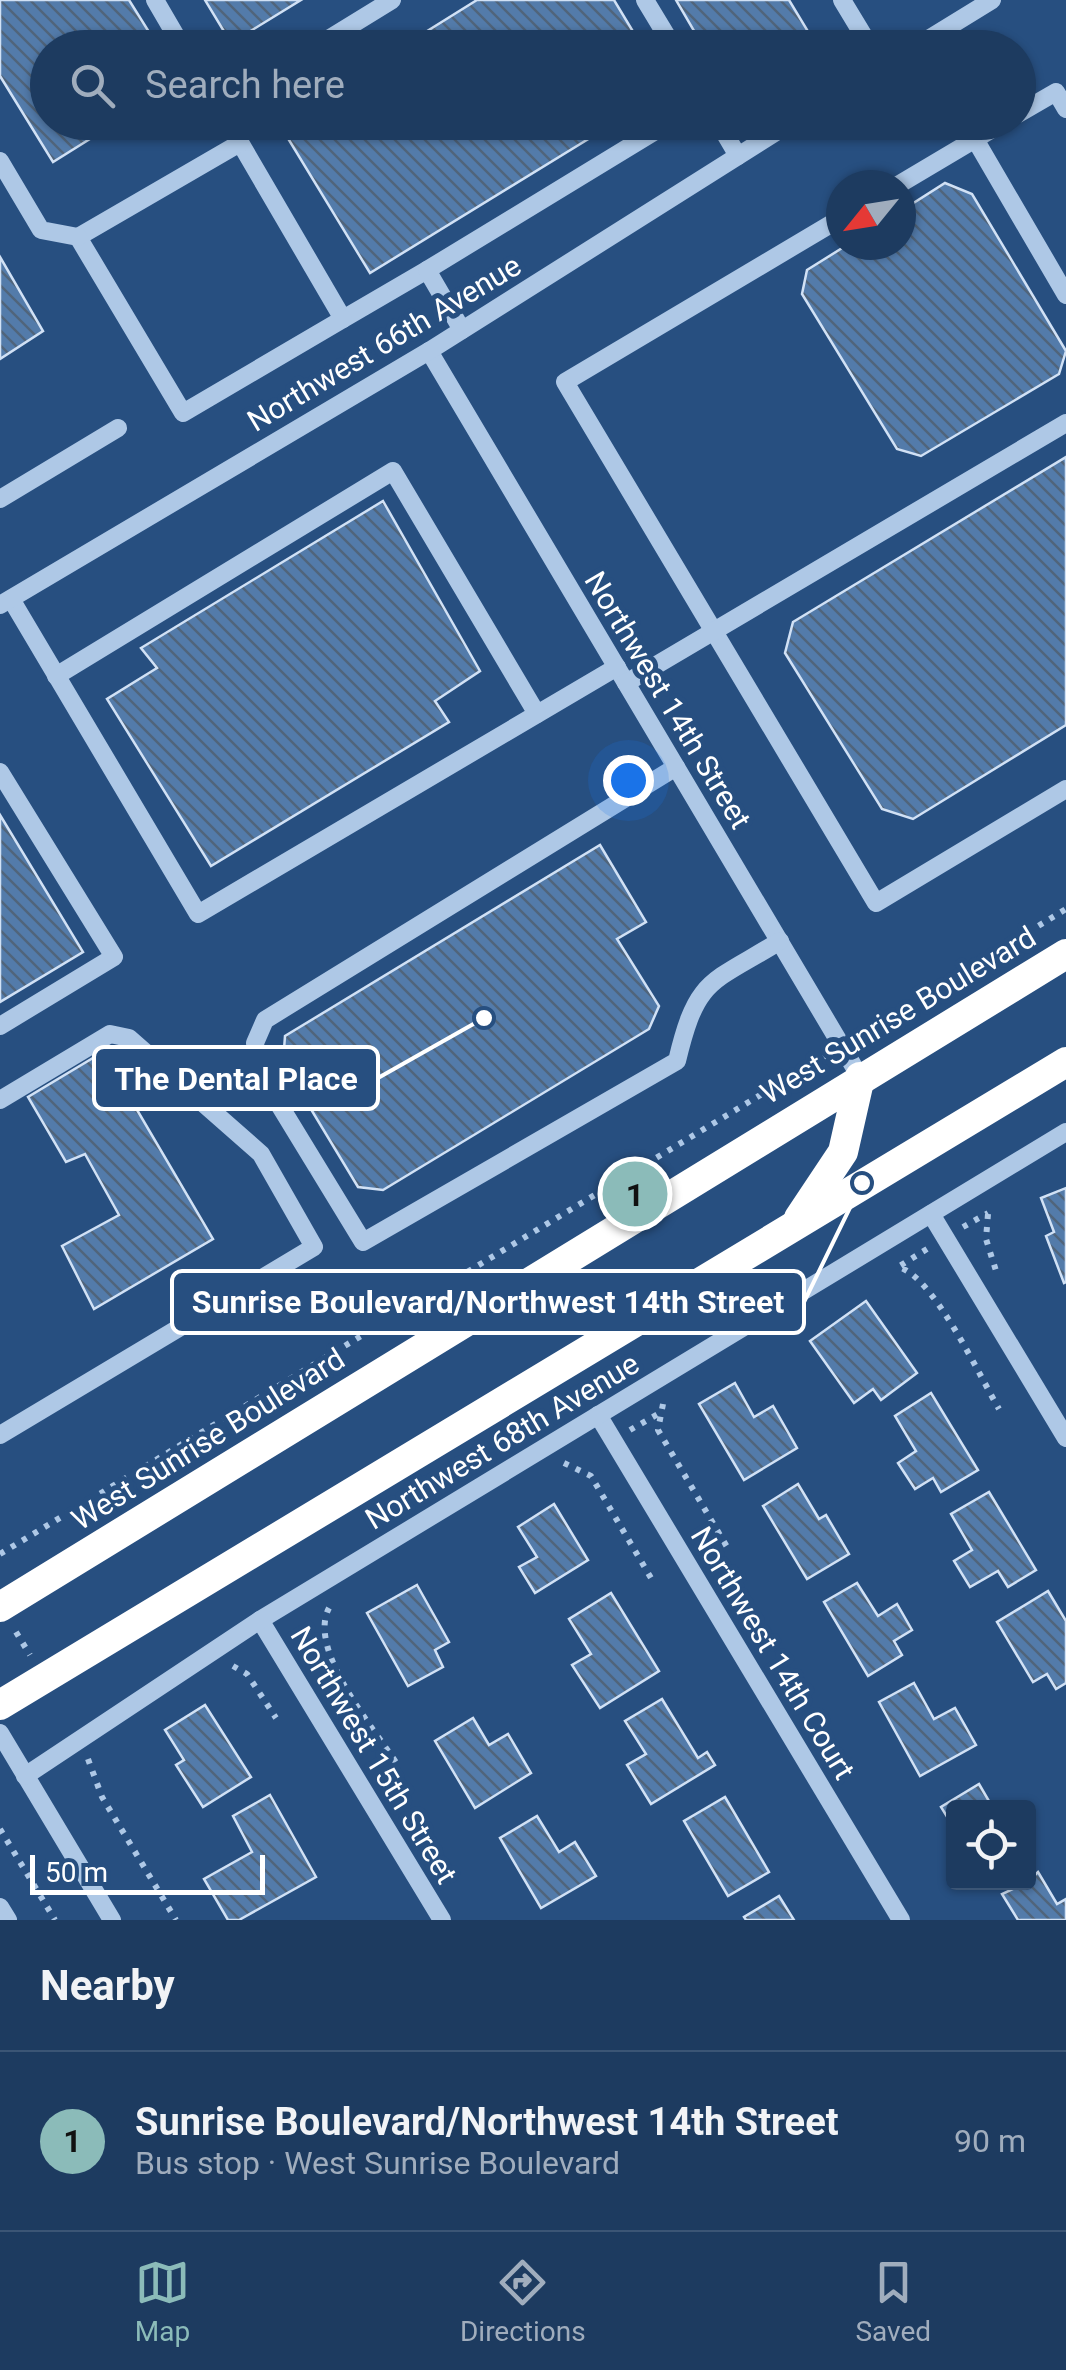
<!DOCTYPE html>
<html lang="en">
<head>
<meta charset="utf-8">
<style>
	body { margin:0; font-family:Roboto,sans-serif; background:#2a4669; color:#f1f3f6 }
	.controls { position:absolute; right:30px; bottom:30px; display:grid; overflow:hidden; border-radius:10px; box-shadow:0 2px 8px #0004 }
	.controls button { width:90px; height:90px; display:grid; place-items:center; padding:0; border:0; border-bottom:2px solid #3b5575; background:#1d3b60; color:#f1f3f6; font:50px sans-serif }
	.compass { position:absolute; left:826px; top:170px; width:90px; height:90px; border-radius:50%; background:#1d3b60; box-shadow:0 2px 8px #0004; rotate:240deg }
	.scale { position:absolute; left:30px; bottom:25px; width:235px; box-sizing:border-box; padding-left:10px; border:5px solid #fff; border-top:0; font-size:28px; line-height:35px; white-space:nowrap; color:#fff; -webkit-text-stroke:8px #274f80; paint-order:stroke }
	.you { position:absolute; left:628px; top:780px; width:35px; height:35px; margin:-25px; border:8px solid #fff; border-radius:50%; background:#1a73e8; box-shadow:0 0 0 15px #1a73e833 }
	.badge { display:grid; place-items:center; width:65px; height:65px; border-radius:50%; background:#8bbbb9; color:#111; font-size:32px; font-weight:700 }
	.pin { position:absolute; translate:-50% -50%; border:5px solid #fff; box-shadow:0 2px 10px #0006 }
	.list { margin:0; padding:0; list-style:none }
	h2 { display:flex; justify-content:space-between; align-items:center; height:130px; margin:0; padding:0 40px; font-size:42px }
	h2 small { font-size:32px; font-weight:400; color:#a0adbd }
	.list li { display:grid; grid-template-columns:65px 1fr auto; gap:30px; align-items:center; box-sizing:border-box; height:180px; padding:0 40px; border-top:2px solid #3b5575 }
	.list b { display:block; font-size:38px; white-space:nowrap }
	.list p { margin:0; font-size:32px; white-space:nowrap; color:#a0adbd }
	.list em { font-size:32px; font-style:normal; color:#a0adbd }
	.icon { flex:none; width:55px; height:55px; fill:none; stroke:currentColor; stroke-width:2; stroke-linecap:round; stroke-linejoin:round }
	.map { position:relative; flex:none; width:1066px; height:1920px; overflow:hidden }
	.search { position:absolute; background:#1d3b60; box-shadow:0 2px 8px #0004; left:30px; right:30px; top:30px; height:110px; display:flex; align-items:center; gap:25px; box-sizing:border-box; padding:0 35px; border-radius:55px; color:#a0adbd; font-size:38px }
	.sheet { height:310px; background:#1d3b60 }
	nav { display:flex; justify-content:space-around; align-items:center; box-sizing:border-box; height:140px; border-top:2px solid #3b5575; background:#1d3b60; font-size:28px; color:#a0adbd }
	nav a { display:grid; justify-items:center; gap:5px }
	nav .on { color:#8bbbb9 }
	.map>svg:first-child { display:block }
	.building { fill:url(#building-back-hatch); stroke:#d1e1f5; stroke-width:2.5 }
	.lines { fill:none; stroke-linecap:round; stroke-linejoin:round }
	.path { stroke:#aec8e6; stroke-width:6; stroke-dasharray:5 8; stroke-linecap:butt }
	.minor { stroke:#aec8e6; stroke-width:18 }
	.highway { stroke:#fff; stroke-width:30 }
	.labels { text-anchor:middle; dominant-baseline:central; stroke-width:10; stroke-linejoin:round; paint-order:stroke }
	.street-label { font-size:30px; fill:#fff; stroke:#274f80 }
	.leader { fill:none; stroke:#fff; stroke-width:4 }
	.callout-dot { fill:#fff; stroke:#274f80; stroke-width:4 }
	.callout { fill:#274f80; stroke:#fff; stroke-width:4 }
	.callout-label { font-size:32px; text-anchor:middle; font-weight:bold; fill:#fff }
</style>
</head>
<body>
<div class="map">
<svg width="1066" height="1920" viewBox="0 0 1066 1920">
	<defs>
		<pattern id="building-back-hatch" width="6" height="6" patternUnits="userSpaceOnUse" patternTransform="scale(2.5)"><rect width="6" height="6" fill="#537baa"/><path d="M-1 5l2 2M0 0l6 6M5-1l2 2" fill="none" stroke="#50647b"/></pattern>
	</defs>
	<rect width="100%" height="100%" fill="#274f80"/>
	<!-- building -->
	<g class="building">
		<path d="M0 0H129L159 48H48V122H117L53 162 0 76Z"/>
		<path d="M205 0H301L231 43Z"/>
		<path d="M477 0H614L643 48H400Z"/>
		<path d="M676 0H789L812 38 797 48H704Z"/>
		<path d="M278 122H616L370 273Z"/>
		<path d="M945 183 972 194 1066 351 1059 374 921 456 897 449 802 294 807 270 847 245H901V211Z"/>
		<path d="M0 257 43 331 0 359Z"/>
		<path d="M1066 457V725L913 819 882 809 785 653 793 622Z"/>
		<path d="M383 501 480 671 435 701 449 722 211 866 107 699 157 668 141 648Z"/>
		<path d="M0 815 83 952 0 1002Z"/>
		<path d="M600 845 646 922 617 939 659 1006 649 1029 383 1190 358 1187 283 1063 285 1036Z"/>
		<path d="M103 1052 213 1239 94 1309 62 1246 119 1215 85 1154 66 1162 28 1097Z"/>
		<path d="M1066 1188V1282L1064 1283 1046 1236 1054 1232 1041 1198Z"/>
		<path d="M866 1301 917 1373 881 1400 873 1389 854 1403 810 1341Z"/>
		<path d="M735 1383 754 1417 773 1406 797 1448 744 1480 699 1404Z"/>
		<path d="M931 1393 978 1470 941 1492 933 1478 915 1489 898 1463 916 1451 895 1416Z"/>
		<path d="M798 1484 819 1519 826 1515 849 1554 807 1579 763 1506Z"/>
		<path d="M989 1492 1036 1570 1008 1587 998 1571 970 1587 954 1561 972 1550 951 1514Z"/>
		<path d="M554 1504 588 1560 535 1593 519 1567 537 1557 518 1527Z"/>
		<path d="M857 1583 878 1616 897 1604 912 1630 894 1641 902 1655 868 1676 824 1602Z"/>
		<path d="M417 1585 449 1642 435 1650 443 1667 408 1686 367 1613Z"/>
		<path d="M1048 1591 1066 1621V1683L1056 1689 1047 1674 1033 1682 997 1622Z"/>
		<path d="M611 1593 659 1671 600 1708 572 1665 591 1654 569 1619Z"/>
		<path d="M914 1683 934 1719 955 1708 976 1745 920 1776 879 1702Z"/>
		<path d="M662 1699 698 1758 707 1752 715 1765 651 1804 627 1765 646 1754 625 1721Z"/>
		<path d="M205 1705 251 1777 203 1807 176 1765 184 1760 165 1730Z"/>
		<path d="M473 1718 489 1745 508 1734 531 1773 475 1808 435 1741Z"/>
		<path d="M979 1784 993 1808H954V1828L941 1807Z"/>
		<path d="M270 1795 316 1877 239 1920H228L204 1879 252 1852 233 1816Z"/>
		<path d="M725 1797 769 1872 728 1896 684 1821Z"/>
		<path d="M537 1816 559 1852 575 1842 596 1876 541 1908 500 1838Z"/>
		<path d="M1038 1872 1057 1904 1066 1899V1920H1018L1002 1894 1028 1882Z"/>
		<path d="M779 1896 794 1920H746L744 1917Z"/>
	</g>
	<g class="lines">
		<!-- path -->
		<g class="path">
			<path d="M861 1034 1066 909"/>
			<path d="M988 1214 986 1239 997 1274"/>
			<path d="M963 1227 988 1213"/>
			<path d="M927 1249 898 1267C933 1275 980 1377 999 1409"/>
			<path d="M663 1404 658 1430 730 1552"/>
			<path d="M630 1430 658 1414"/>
			<path d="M564 1463 591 1476 651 1578"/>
			<path d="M0 1554 825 1056"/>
			<path d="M329 1608C307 1650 373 1727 397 1764"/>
			<path d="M16 1632 30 1655"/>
			<path d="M233 1666 247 1674 276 1718"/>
			<path d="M88 1759 102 1797 176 1920"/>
			<path d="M0 1829 55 1920"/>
		</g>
		<!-- minor -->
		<g class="minor">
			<path d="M155 0 183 48"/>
			<path d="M645 0 674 48"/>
			<path d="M842 0 871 48"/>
			<path d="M314 48 392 0"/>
			<path d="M914 48 992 0"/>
			<path d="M1018 114 1056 92 1066 109"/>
			<path d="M228 122 343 319 427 270 462 330"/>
			<path d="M718 122 738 156"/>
			<path d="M965 122 1066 295"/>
			<path d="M240 143 78 237 183 413 343 319"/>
			<path d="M0 161 41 230 78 237"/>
			<path d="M898 185 1004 122"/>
			<path d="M841 218 565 382 876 903 1066 789"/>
			<path d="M427 270 670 122"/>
			<path d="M429 351 860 1077"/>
			<path d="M0 499 118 428"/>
			<path d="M11 599 198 914 617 667"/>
			<path d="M0 605 429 351 792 122"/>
			<path d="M56 676 393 471 537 714"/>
			<path d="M626 683 1066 423"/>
			<path d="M676 767 265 1020 255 1043 258 1070 363 1242 677 1061C697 977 710 984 780 941"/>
			<path d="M0 772 114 957 0 1026"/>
			<path d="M0 1100 110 1034 129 1038 261 1154 314 1247 0 1435"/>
			<path d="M931 1214 1066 1438"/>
			<path d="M598 1415 901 1920"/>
			<path d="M260 1620 442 1920"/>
			<path d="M0 1733 112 1920"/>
			<path d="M25 1776 260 1620 1066 1132"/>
			<path d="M0 1907 8 1920"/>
		</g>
		<!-- highway -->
		<g class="highway">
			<path d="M799 1218 843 1152 860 1077"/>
			<path d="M0 1607 1066 954"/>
			<path d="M0 1705 1066 1062"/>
		</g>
	</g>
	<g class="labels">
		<!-- street labels -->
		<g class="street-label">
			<text transform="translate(384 343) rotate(-31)">Northwest 66th Avenue</text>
			<text transform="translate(668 700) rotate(59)">Northwest 14th Street</text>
			<text transform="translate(898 1015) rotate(-31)">West Sunrise Boulevard</text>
			<text transform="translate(208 1439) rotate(-32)">West Sunrise Boulevard</text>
			<text transform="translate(502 1441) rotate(-31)">Northwest 68th Avenue</text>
			<text transform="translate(773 1653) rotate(59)">Northwest 14th Court</text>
			<text transform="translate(374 1755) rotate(59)">Northwest 15th Street</text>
		</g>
	</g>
	<!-- callouts -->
	<path class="leader" d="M484 1018L378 1078M862 1183L804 1302"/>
	<g class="callout-dot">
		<circle cx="484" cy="1018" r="10"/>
		<circle cx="862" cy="1183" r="10"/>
	</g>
	<g class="callout">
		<rect x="94" y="1047" width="284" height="62" rx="10"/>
		<rect x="172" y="1271" width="632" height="62" rx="10"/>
	</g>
	<g class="callout-label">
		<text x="236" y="1090">The Dental Place</text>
		<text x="488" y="1313">Sunrise Boulevard/Northwest 14th Street</text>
	</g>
</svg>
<div class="controls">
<button><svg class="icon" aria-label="locate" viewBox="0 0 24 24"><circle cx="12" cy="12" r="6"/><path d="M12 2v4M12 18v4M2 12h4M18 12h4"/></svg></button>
</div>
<svg class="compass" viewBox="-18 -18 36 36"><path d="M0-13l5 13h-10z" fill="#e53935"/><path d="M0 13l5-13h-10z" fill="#a0adbd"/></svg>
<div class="scale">50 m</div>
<div class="you"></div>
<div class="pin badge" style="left:635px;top:1194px">1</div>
<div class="search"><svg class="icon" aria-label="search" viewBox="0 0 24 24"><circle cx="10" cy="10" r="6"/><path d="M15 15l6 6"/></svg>Search here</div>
</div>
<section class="sheet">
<h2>Nearby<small></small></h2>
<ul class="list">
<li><span class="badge">1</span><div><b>Sunrise Boulevard/Northwest 14th Street</b><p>Bus stop · West Sunrise Boulevard</p></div><em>90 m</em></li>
</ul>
</section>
<nav>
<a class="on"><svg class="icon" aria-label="map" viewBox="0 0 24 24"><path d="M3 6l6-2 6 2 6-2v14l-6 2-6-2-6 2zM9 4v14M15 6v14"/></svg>Map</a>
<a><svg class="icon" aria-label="directions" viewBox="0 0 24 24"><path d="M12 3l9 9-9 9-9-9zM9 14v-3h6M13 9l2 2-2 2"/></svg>Directions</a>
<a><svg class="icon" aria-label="saved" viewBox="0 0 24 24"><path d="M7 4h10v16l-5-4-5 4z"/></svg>Saved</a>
</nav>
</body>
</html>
